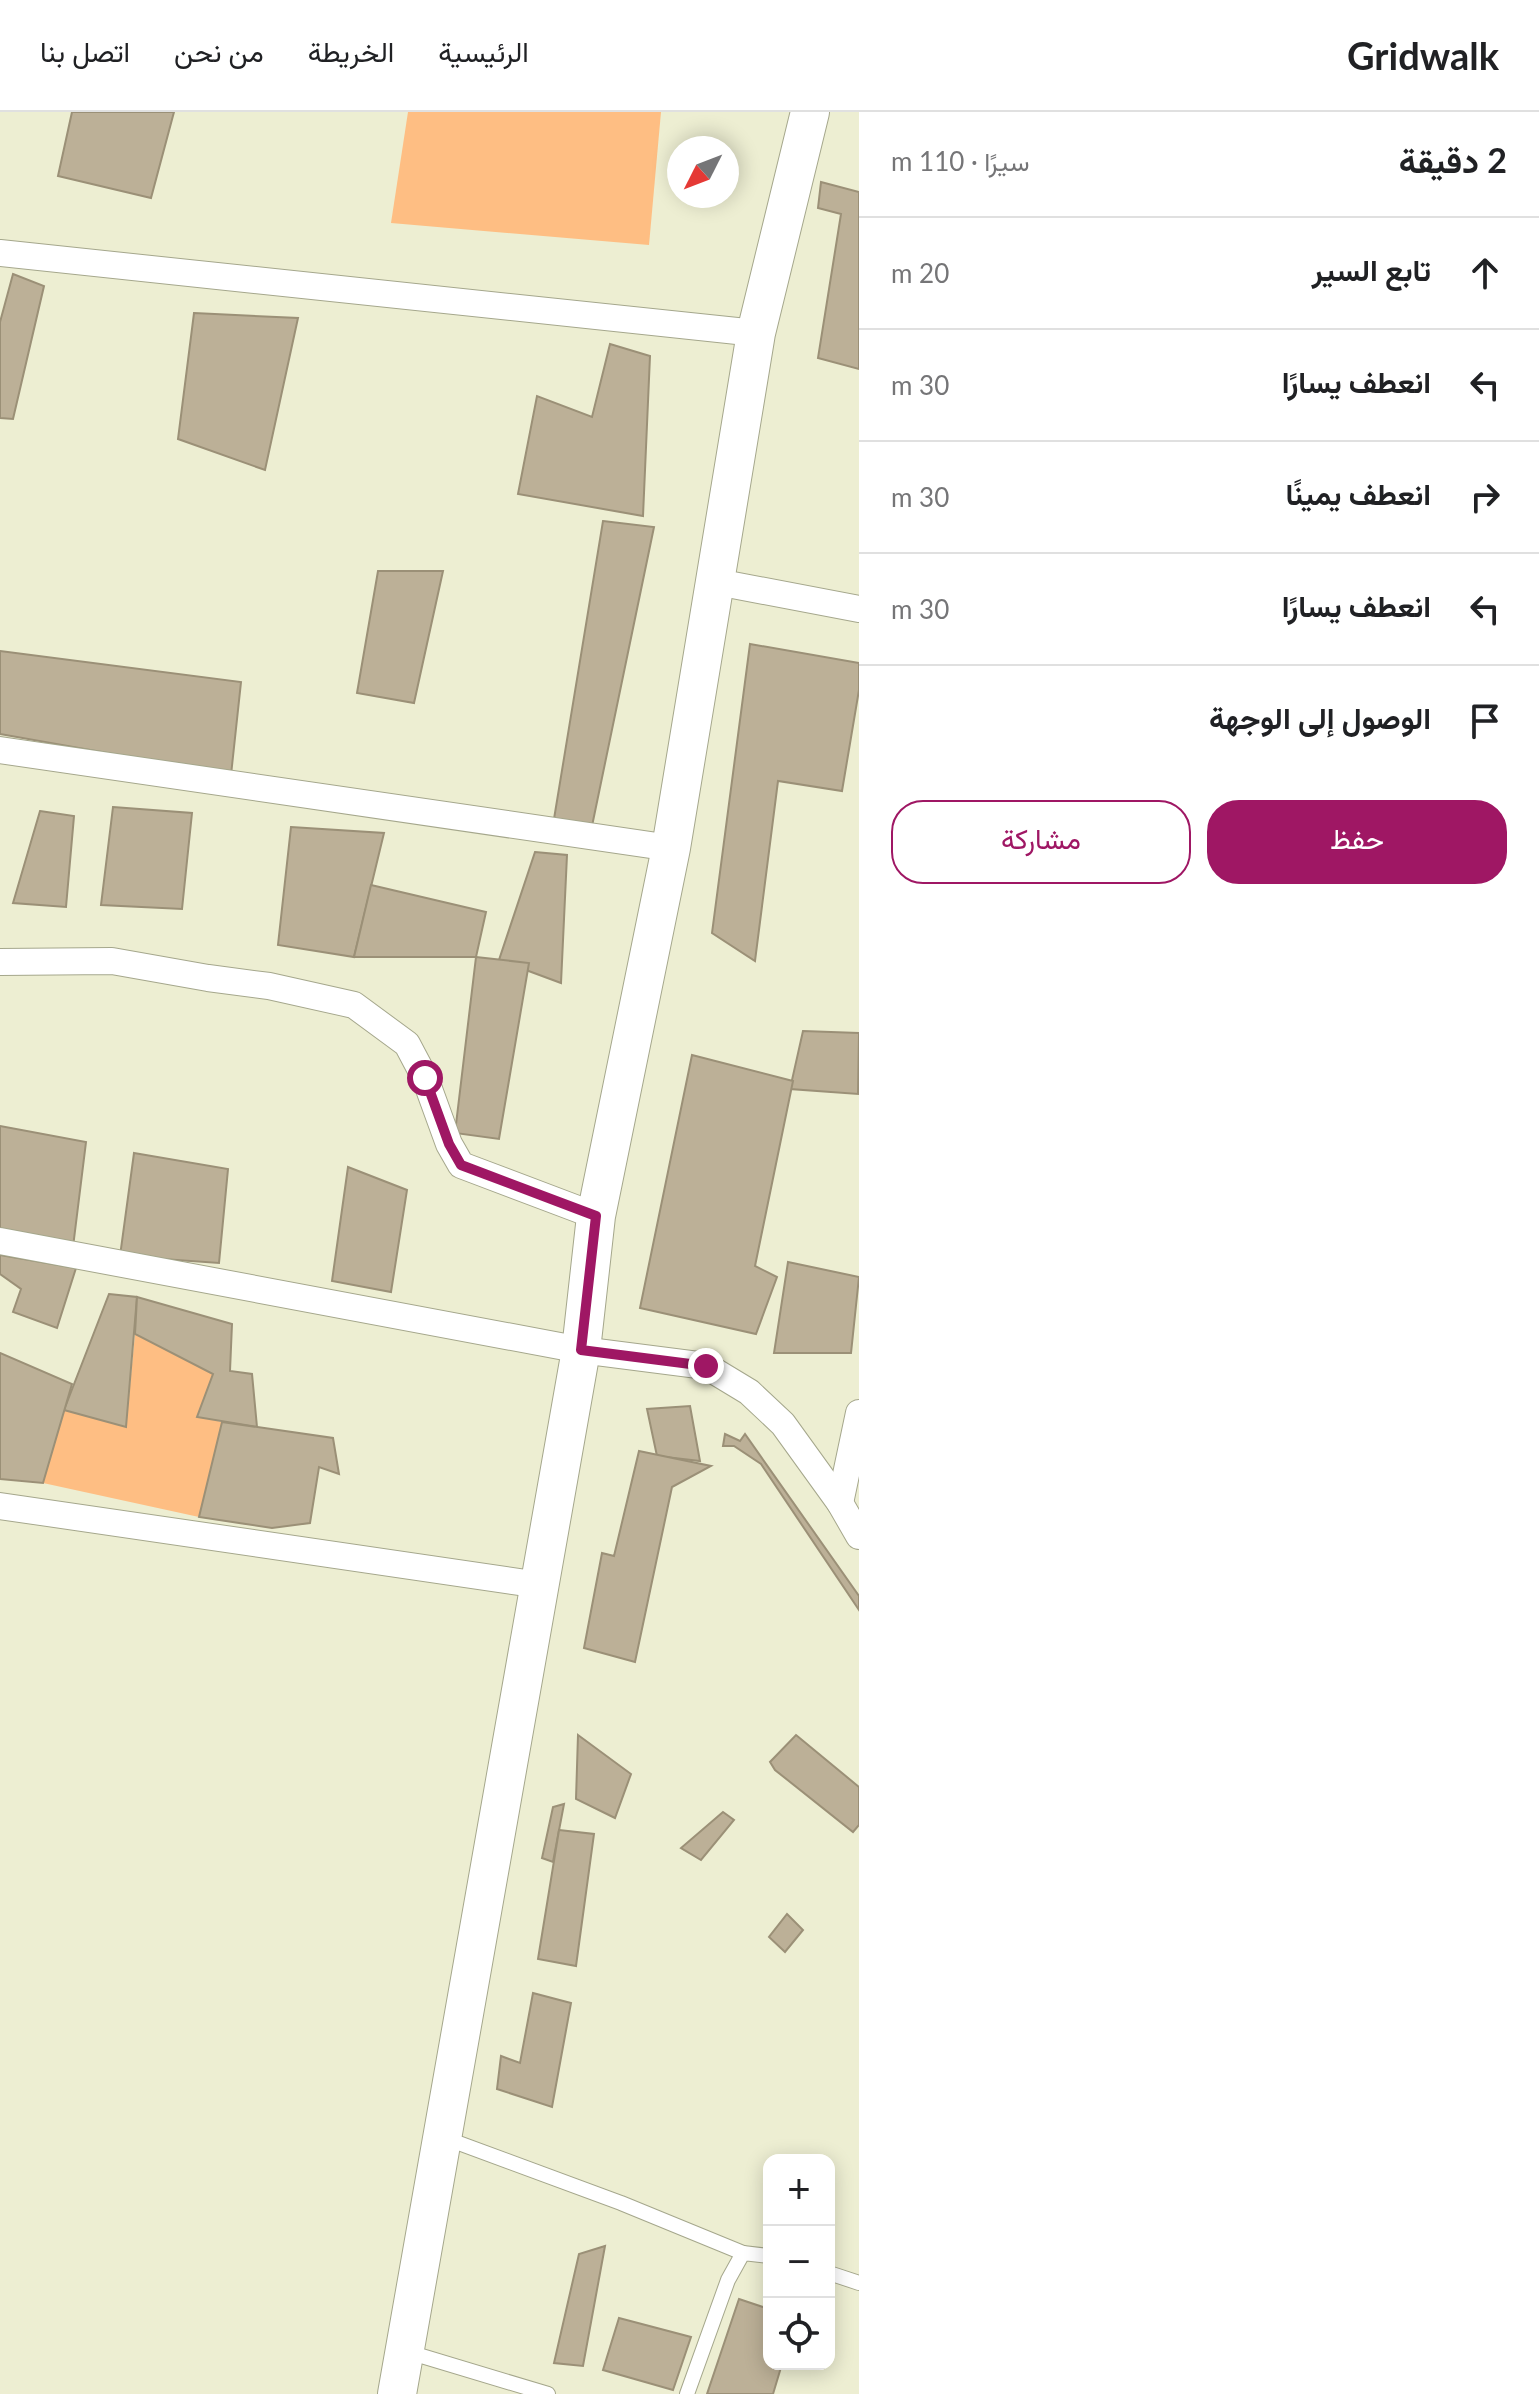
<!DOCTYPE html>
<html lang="ar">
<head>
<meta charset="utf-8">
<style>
	body { margin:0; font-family:Lato,Vazirmatn,sans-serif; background:#f2f2f2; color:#202124; direction:rtl }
	.controls { position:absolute; right:24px; bottom:24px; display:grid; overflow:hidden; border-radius:16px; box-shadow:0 4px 20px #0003 }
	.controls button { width:72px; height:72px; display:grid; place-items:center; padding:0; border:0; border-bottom:2px solid #e0e0e0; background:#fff; color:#202124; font:40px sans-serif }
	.compass { position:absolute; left:667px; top:24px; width:72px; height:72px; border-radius:50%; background:#fff; box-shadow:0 4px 20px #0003; rotate:228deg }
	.stop { position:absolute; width:24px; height:24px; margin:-18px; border:6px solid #9f1764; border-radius:50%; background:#fff }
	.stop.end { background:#9f1764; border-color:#fff; box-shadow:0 2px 8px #0008 }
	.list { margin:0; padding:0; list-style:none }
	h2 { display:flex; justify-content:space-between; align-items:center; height:104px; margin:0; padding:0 32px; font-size:34px }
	h2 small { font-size:26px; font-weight:400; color:#757577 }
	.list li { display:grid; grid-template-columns:52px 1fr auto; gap:24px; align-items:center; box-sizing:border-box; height:112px; padding:0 32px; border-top:2px solid #e0e0e0 }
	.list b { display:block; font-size:30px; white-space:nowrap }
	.list em { font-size:26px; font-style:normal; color:#757577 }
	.actions { display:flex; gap:16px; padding:24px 32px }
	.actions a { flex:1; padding:18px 0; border:2px solid #9f1764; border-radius:32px; text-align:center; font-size:28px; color:#9f1764 }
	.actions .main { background:#9f1764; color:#fff }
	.icon { flex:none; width:44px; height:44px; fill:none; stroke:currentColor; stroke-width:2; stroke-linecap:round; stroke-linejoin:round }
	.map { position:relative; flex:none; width:859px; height:2282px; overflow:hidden; direction:ltr }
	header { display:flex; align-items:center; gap:48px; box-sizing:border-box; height:112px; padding:0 40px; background:#fff; border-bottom:2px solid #e0e0e0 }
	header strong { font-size:38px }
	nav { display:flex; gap:44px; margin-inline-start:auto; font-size:28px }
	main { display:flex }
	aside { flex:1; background:#fff }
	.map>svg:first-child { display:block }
	.green { fill:#febe83 }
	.building { fill:#bcb097; stroke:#9b9077; stroke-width:2 }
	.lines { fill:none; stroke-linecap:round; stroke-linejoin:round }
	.service-casing { stroke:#a5a78c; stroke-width:16 }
	.minor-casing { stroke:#a5a78c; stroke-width:28 }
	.secondary-casing { stroke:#a5a78c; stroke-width:40 }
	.service { stroke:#fff; stroke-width:14 }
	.minor { stroke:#fff; stroke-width:26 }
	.secondary { stroke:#fff; stroke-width:38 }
	.route { stroke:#9f1764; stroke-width:10 }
</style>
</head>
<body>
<header>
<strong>Gridwalk</strong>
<nav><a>الرئيسية</a><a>الخريطة</a><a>من نحن</a><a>اتصل بنا</a></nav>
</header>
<main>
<aside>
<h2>2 دقيقة<small>سيرًا · 110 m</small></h2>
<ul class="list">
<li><svg class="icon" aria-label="ahead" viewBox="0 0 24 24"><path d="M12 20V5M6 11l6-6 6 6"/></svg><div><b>تابع السير</b></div><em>20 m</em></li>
<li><svg class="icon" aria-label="left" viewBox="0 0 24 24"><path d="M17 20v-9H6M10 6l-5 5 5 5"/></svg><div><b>انعطف يسارًا</b></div><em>30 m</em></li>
<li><svg class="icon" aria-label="right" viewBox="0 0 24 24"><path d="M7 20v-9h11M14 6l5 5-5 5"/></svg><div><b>انعطف يمينًا</b></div><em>30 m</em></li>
<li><svg class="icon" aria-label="left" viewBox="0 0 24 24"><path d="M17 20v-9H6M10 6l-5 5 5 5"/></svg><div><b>انعطف يسارًا</b></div><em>30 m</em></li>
<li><svg class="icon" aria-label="arrive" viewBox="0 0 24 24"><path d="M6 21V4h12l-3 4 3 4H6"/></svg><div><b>الوصول إلى الوجهة</b></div></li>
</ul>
<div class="actions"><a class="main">حفظ</a><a>مشاركة</a></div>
</aside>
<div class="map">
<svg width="859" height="2282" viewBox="0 0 859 2282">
	<rect width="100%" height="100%" fill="#edeed2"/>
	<!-- green -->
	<g class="green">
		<path d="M408 0H661L649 133 391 111Z"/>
		<path d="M135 1222 213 1262 198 1304 222 1310 199 1405 43 1371 64 1298 126 1314Z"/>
	</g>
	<!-- building -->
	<g class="building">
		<path d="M72 0H174L151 86 58 64Z"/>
		<path d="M821 70 859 80V257L818 246 841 102 818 96Z"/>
		<path d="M13 162 44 174 13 307 0 306V210Z"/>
		<path d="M194 201 298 206 265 358 178 327Z"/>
		<path d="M610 232 650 244 643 404 518 382 537 284 592 305Z"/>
		<path d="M603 409 654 415 592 714 554 707Z"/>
		<path d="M378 459H443L414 591 357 581Z"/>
		<path d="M750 532 859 551V578L842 679 778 669 755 849 712 821Z"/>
		<path d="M0 539 241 570 231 663 0 622Z"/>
		<path d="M113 695 192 701 182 797 101 793Z"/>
		<path d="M40 699 74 704 66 795 13 791Z"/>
		<path d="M291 715 384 721 354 845 278 833Z"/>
		<path d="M535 740 567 743 561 871 499 848Z"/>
		<path d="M371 773 486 800 476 845H354Z"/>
		<path d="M476 845 529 851 499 1027 455 1021Z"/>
		<path d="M803 919 859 921 858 982 790 977Z"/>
		<path d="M692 943 793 969 755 1154 777 1165 756 1222 640 1196Z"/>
		<path d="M0 1014 86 1030 73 1135 0 1121Z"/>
		<path d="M134 1041 228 1057 219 1151 120 1144Z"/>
		<path d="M348 1055 407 1078 391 1180 332 1169Z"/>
		<path d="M0 1143 76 1156 57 1216 13 1200 21 1177 0 1162Z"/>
		<path d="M788 1150 859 1165 851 1241H774Z"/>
		<path d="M109 1182 137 1185 126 1315 64 1298Z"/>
		<path d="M137 1185 232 1212 230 1259 252 1262 257 1315 197 1305 213 1262 135 1222Z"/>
		<path d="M0 1241 72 1272 43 1371 0 1367Z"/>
		<path d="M690 1294 700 1349 657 1344 647 1297Z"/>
		<path d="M222 1310 333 1326 339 1362 319 1355 310 1411 272 1416 199 1405Z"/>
		<path d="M725 1322 740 1329 745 1322 859 1484V1498L761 1352 734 1334H723Z"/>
		<path d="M639 1339 711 1354 672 1375 635 1550 584 1536 602 1441 614 1444Z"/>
		<path d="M578 1623 631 1662 615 1706 576 1687Z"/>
		<path d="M796 1623 859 1675V1713L853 1720 775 1658 770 1650Z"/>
		<path d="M564 1692 553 1750 542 1746 553 1695Z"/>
		<path d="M723 1700 734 1708 701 1748 681 1736Z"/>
		<path d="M559 1718 594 1722 576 1854 538 1847Z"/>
		<path d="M787 1802 803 1818 785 1840 769 1825Z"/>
		<path d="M533 1881 571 1891 552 1995 497 1977 501 1944 520 1951Z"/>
		<path d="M605 2134 583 2254 554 2251 579 2142Z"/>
		<path d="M739 2187 769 2197V2252H782L773 2282H707Z"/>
		<path d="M619 2206 691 2225 673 2278 603 2258Z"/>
	</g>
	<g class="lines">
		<!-- service casing -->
		<g class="service-casing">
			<g id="service">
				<path d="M445 2026 621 2091 743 2141"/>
				<path d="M829 2161 859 2171"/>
				<path d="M405 2239 548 2282"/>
				<path d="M687 2282 728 2168 743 2141 769 2144"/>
			</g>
		</g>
		<!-- minor casing -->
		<g class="minor-casing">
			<g id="minor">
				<path d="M0 141 756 221"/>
				<path d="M717 470 859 497"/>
				<path d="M0 638 671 736"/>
				<path d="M0 850 112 849 208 866 269 874 354 893 407 932 425 966 449 1032 461 1053 596 1104"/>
				<path d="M0 1129 581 1238 706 1254 749 1280 783 1312 840 1391 859 1424"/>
				<path d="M840 1391 859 1301"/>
				<path d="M0 1394 540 1473"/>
			</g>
		</g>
		<!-- secondary casing -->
		<g class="secondary-casing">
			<path id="secondary" d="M397 2282 581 1238 596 1104 671 736 756 221 810 0"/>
		</g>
		<!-- service -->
		<use href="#service" class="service"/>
		<!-- minor -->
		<use href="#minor" class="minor"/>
		<!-- secondary -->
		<use href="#secondary" class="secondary"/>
	</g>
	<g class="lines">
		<!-- route -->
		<path class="route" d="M425 966 449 1032 461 1053 596 1104 581 1238 706 1254"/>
	</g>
</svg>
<div class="controls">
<button>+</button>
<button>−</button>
<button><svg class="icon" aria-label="locate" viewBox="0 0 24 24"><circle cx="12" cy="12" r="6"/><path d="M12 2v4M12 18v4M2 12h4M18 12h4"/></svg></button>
</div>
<svg class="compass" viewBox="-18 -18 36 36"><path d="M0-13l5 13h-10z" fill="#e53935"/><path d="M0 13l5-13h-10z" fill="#757577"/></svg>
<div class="stop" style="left:425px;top:966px"></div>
<div class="stop end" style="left:706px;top:1254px"></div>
</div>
</main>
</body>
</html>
